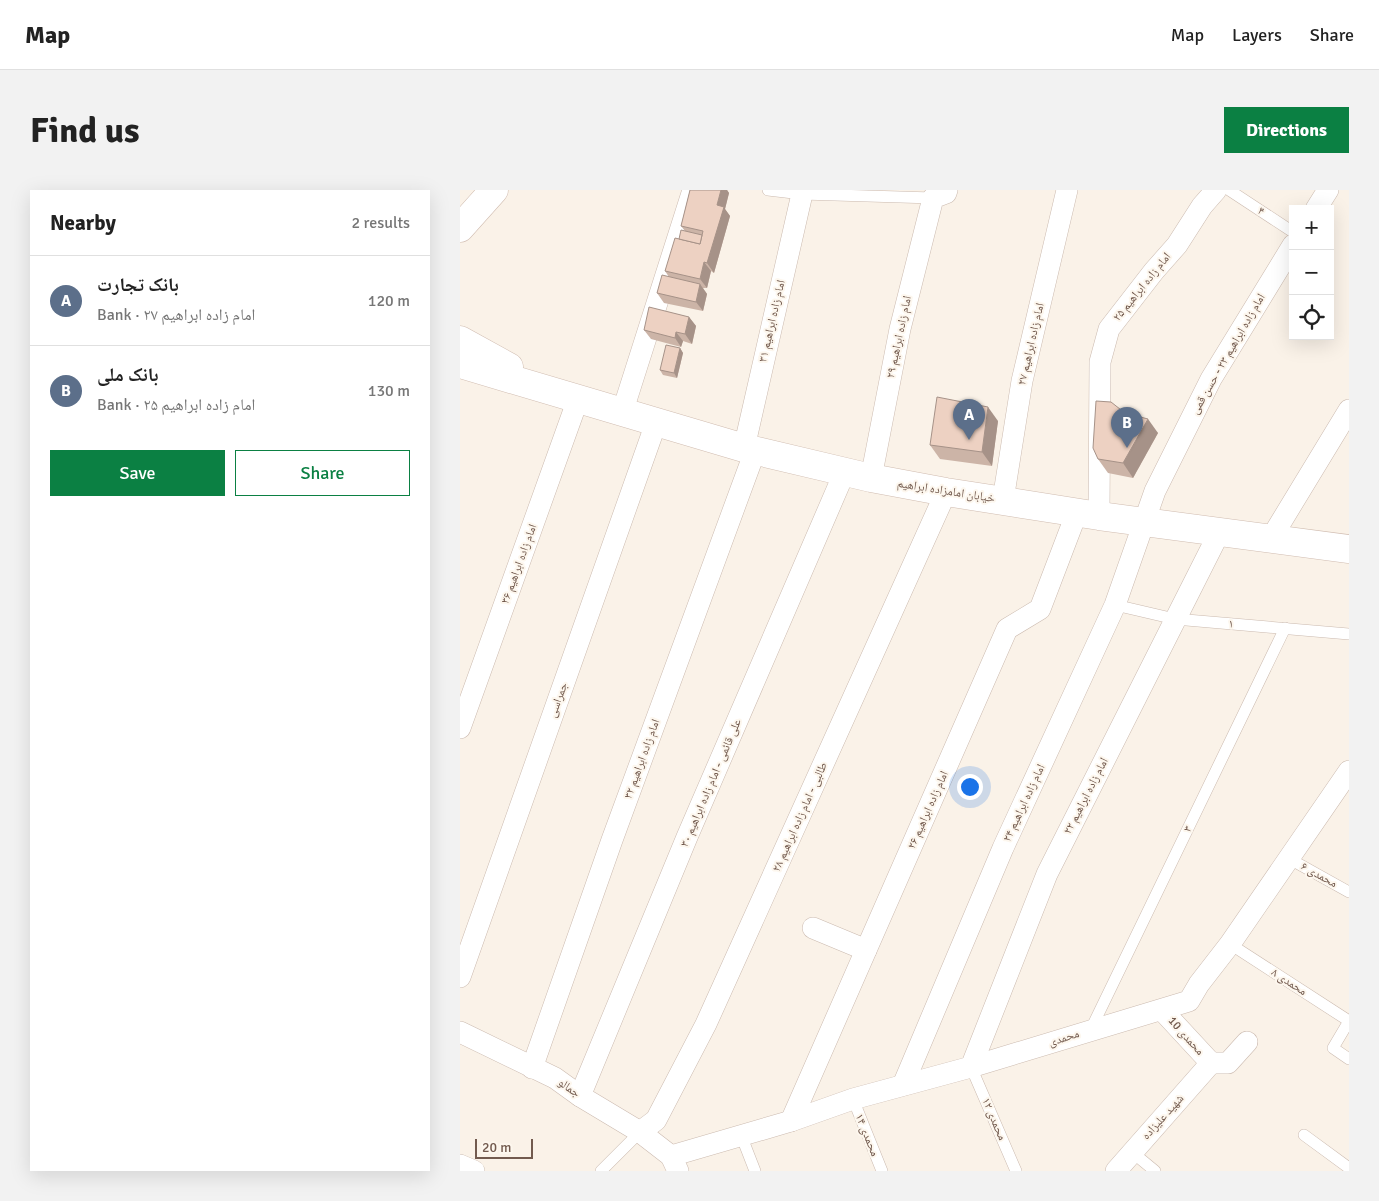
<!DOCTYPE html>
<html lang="en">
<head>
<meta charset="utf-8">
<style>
	body { margin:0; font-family:Signika,"Noto Naskh Arabic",sans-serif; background:#f2f2f2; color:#222 }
	.controls { position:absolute; right:15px; top:15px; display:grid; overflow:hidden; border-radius:0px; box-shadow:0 5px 20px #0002 }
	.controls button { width:45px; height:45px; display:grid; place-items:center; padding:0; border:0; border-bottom:1px solid #e0e0e0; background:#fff; color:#222; font:25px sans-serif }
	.scale { position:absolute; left:15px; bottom:12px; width:58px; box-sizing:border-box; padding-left:5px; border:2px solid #725a4e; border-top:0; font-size:14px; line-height:18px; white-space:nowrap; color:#725a4e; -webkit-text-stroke:4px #fdf7ee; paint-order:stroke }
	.you { position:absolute; left:509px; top:596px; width:18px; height:18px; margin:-12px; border:4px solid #fff; border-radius:50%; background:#1a73e8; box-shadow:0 0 0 8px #1a73e833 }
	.badge { display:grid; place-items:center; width:32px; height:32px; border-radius:50%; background:#0b8043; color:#fff; font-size:16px; font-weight:700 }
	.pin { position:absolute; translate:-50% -41px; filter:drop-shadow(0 1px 2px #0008) }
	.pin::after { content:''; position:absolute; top:26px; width:18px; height:15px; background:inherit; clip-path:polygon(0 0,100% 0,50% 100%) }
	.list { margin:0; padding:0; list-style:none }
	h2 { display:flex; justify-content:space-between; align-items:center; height:65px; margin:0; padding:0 20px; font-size:21px }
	h2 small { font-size:16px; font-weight:400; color:#767676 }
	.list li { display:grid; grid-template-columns:32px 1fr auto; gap:15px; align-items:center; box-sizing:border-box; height:90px; padding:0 20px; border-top:1px solid #e0e0e0 }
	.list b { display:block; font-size:19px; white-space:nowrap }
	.list p { margin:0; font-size:16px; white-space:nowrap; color:#767676 }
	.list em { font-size:16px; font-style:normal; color:#767676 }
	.actions { display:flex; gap:10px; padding:15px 20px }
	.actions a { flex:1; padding:11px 0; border:1px solid #0b8043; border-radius:0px; text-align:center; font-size:18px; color:#0b8043 }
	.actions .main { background:#0b8043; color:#fff }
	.icon { flex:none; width:28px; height:28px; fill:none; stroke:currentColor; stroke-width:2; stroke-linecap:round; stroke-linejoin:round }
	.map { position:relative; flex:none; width:889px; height:981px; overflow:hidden; border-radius:0px }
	header { display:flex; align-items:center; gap:30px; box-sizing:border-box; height:70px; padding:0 25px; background:#fff; border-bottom:1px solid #e0e0e0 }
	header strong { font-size:24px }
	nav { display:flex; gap:28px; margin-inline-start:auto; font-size:18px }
	.intro { display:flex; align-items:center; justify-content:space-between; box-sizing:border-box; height:120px; padding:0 30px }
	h1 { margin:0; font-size:35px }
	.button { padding:12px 22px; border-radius:0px; background:#0b8043; color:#fff; font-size:18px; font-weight:700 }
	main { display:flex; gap:30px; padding:0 30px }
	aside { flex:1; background:#fff; border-radius:0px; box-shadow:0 5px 20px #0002 }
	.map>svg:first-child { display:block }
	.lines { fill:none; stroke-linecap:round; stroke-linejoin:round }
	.lane-casing { stroke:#cbbaaf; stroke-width:12 }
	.street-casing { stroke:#cbbaaf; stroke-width:22 }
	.secondary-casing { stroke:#d0bcb0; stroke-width:29 }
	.lane { stroke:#fff; stroke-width:11 }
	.street { stroke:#fff; stroke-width:21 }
	.secondary { stroke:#fff; stroke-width:28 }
	.wall { fill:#ccb4a7 }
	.shaded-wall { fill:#a69288 }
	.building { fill:#edd1c2; stroke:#a69288 }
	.labels { text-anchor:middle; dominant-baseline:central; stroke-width:4; stroke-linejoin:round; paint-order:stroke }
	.street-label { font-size:12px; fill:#725a4e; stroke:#fdf7ee }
</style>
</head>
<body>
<header>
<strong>Map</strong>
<nav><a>Map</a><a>Layers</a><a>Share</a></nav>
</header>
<div class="intro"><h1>Find us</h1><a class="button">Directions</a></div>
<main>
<aside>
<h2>Nearby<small>2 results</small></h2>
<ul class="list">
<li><span class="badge" style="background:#5c6f8a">A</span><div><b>بانک تجارت</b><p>Bank · امام زاده ابراهیم ۲۷</p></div><em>120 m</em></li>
<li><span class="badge" style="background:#5c6f8a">B</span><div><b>بانک ملی</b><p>Bank · امام زاده ابراهیم ۲۵</p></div><em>130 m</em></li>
</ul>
<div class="actions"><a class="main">Save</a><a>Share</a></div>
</aside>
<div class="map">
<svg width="889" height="981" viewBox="0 0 889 981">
	<rect width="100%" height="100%" fill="#faf2e8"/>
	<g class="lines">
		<!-- lane casing -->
		<g class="lane-casing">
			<g id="lane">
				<path d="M308 0 342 4 473 8"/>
				<path d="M769 0 833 42"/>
				<path d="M655 415 715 429 889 444"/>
				<path d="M828 668 889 702"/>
				<path d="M770 754 889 831"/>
				<path d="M889 831 873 858 889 869"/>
				<path d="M631 839 825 438"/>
				<path d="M511 877 556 981"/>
				<path d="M393 909 422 981"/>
				<path d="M281 945 295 981"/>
				<path d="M844 945 889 978"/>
				<path d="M672 962 695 981"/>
				<path d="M141 981 180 942"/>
			</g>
		</g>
		<!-- street casing -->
		<g class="street-casing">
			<g id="street">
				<path d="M856 19 868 0"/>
				<path d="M162 223 233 0"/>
				<path d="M284 258 342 4"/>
				<path d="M411 288 440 139 473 8 486 3 487 0"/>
				<path d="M543 310 562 191 607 0"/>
				<path d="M639 326 640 172 649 139 694 81 717 55 742 16 756 0"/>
				<path d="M810 350 889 220"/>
				<path d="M0 538 118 209"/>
				<path d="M353 738 406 760"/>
				<path d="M0 787 196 233"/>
				<path d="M702 820 751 873"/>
				<path d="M0 842 95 888 120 906 180 942 211 966 218 981"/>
				<path d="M751 873H768L787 852"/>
				<path d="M511 877 587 684 759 343"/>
				<path d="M72 878 152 650 295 261"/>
				<path d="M443 895 543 658 655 415 695 301 751 189 833 55"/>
				<path d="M120 906 227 647 385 281"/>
				<path d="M331 931 547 439 580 419 617 322"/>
				<path d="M180 942 196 930 246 834 486 302"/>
				<path d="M211 966 331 931 393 909 511 877 729 811 739 794 770 754 889 581"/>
				<path d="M0 975 14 981"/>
				<path d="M656 981 751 873"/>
			</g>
		</g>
		<!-- secondary casing -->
		<g class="secondary-casing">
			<g id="secondary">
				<path d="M0 38 34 0"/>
				<path d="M0 150 49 177"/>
				<path d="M0 174 284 258 411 288 486 302 639 326 889 359"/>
			</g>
		</g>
		<!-- lane -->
		<use href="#lane" class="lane"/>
		<!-- street -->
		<use href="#street" class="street"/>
		<!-- secondary -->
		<use href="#secondary" class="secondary"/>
	</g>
	<!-- wall -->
	<g class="wall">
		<path d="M230 0H267L269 3 265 19 270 26 254 83 251 81 247 98H243L247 104 243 121 204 113 197 103 209 87 205 81 219 49 225 41 221 36Z"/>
		<path d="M229 127 236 136 232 154 223 151 221 157 191 149 184 140Z"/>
		<path d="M220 158 223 163 217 188 203 185 200 180Z"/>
		<path d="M665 223 698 243 673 288 648 283 638 269Z"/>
		<path d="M538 231 532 276 480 269 470 255Z"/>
	</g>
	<!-- shaded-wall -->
	<g class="shaded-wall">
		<path d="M261 0H267L269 3 265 19 270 26 254 83 247 73 257 15Z"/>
		<path d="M244 72 251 81 247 98 240 89Z"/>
		<path d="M240 94 247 104 243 121 236 112Z"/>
		<path d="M229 127 236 136 232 154 225 144Z"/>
		<path d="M216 142 223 151 221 157 215 148Z"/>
		<path d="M220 158 223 163 217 188 214 183Z"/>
		<path d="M528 217 538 231 532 276 522 262Z"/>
		<path d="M688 229 698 243 673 288 663 273Z"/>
	</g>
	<!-- building -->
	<g class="building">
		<path d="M230 0H261L257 15 264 17 247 73 244 72 240 89 205 81 215 48 240 54 243 41 221 36Z"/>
		<path d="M221 40 242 45 240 54 219 49Z"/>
		<path d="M202 85 240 94 236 112 197 103Z"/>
		<path d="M189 117 229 127 225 144 216 142 215 148 184 140Z"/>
		<path d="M206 155 220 158 214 183 200 180Z"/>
		<path d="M477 207 528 217 522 262 470 255Z"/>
		<path d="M636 211 651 212 665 223 688 229 663 273 638 269 633 258Z"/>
	</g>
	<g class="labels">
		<!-- street labels -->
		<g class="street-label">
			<text transform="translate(801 21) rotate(34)">۴</text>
			<text transform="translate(682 97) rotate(-51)">امام زاده ابراهیم ۲۵</text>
			<text transform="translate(312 131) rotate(-77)">امام زاده ابراهیم ۳۱</text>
			<text transform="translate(439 147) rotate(-78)">امام زاده ابراهیم ۲۹</text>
			<text transform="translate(571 154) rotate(-77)">امام زاده ابراهیم ۲۷</text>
			<text transform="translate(768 164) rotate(-60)">امام زاده ابراهیم ۲۳ - حسن قمی</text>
			<text transform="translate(486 301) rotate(9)">خیابان امامزاده ابراهیم</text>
			<text transform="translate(59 374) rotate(-70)">امام زاده ابراهیم ۳۶</text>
			<text transform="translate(771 434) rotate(5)">۱</text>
			<text transform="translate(98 510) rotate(-70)">جمراسی</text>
			<text transform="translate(182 569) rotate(-70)">امام زاده ابراهیم ۳۲</text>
			<text transform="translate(251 593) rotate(-67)">علی قائمی - امام زاده ابراهیم ۳۰</text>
			<text transform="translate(626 606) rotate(-63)">امام زاده ابراهیم ۲۲</text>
			<text transform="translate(564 613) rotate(-65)">امام زاده ابراهیم ۲۴</text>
			<text transform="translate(468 620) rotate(-66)">امام زاده ابراهیم ۲۶</text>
			<text transform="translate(340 627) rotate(-66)">طالبی - امام زاده ابراهیم ۲۸</text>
			<text transform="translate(728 639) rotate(-64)">۳</text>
			<text transform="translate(859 685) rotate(29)">محمدی ۶</text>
			<text transform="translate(829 792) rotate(33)">محمدی ۸</text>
			<text transform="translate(726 846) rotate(48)">محمدی 10</text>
			<text transform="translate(604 848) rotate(-18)">محمدی</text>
			<text transform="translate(109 898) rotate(35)">جمالو</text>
			<text transform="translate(703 927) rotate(-48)">شهید علیزاده</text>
			<text transform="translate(534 929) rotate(67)">محمدی ۱۲</text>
			<text transform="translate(407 945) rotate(68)">محمدی ۱۴</text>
		</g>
	</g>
</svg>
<div class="controls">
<button>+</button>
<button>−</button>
<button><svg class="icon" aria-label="locate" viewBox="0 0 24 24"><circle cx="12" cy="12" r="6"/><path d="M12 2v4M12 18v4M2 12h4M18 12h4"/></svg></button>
</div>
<div class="scale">20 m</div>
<div class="you"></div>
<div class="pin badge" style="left:509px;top:250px;background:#5c6f8a">A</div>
<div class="pin badge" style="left:667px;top:258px;background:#5c6f8a">B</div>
</div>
</main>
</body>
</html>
